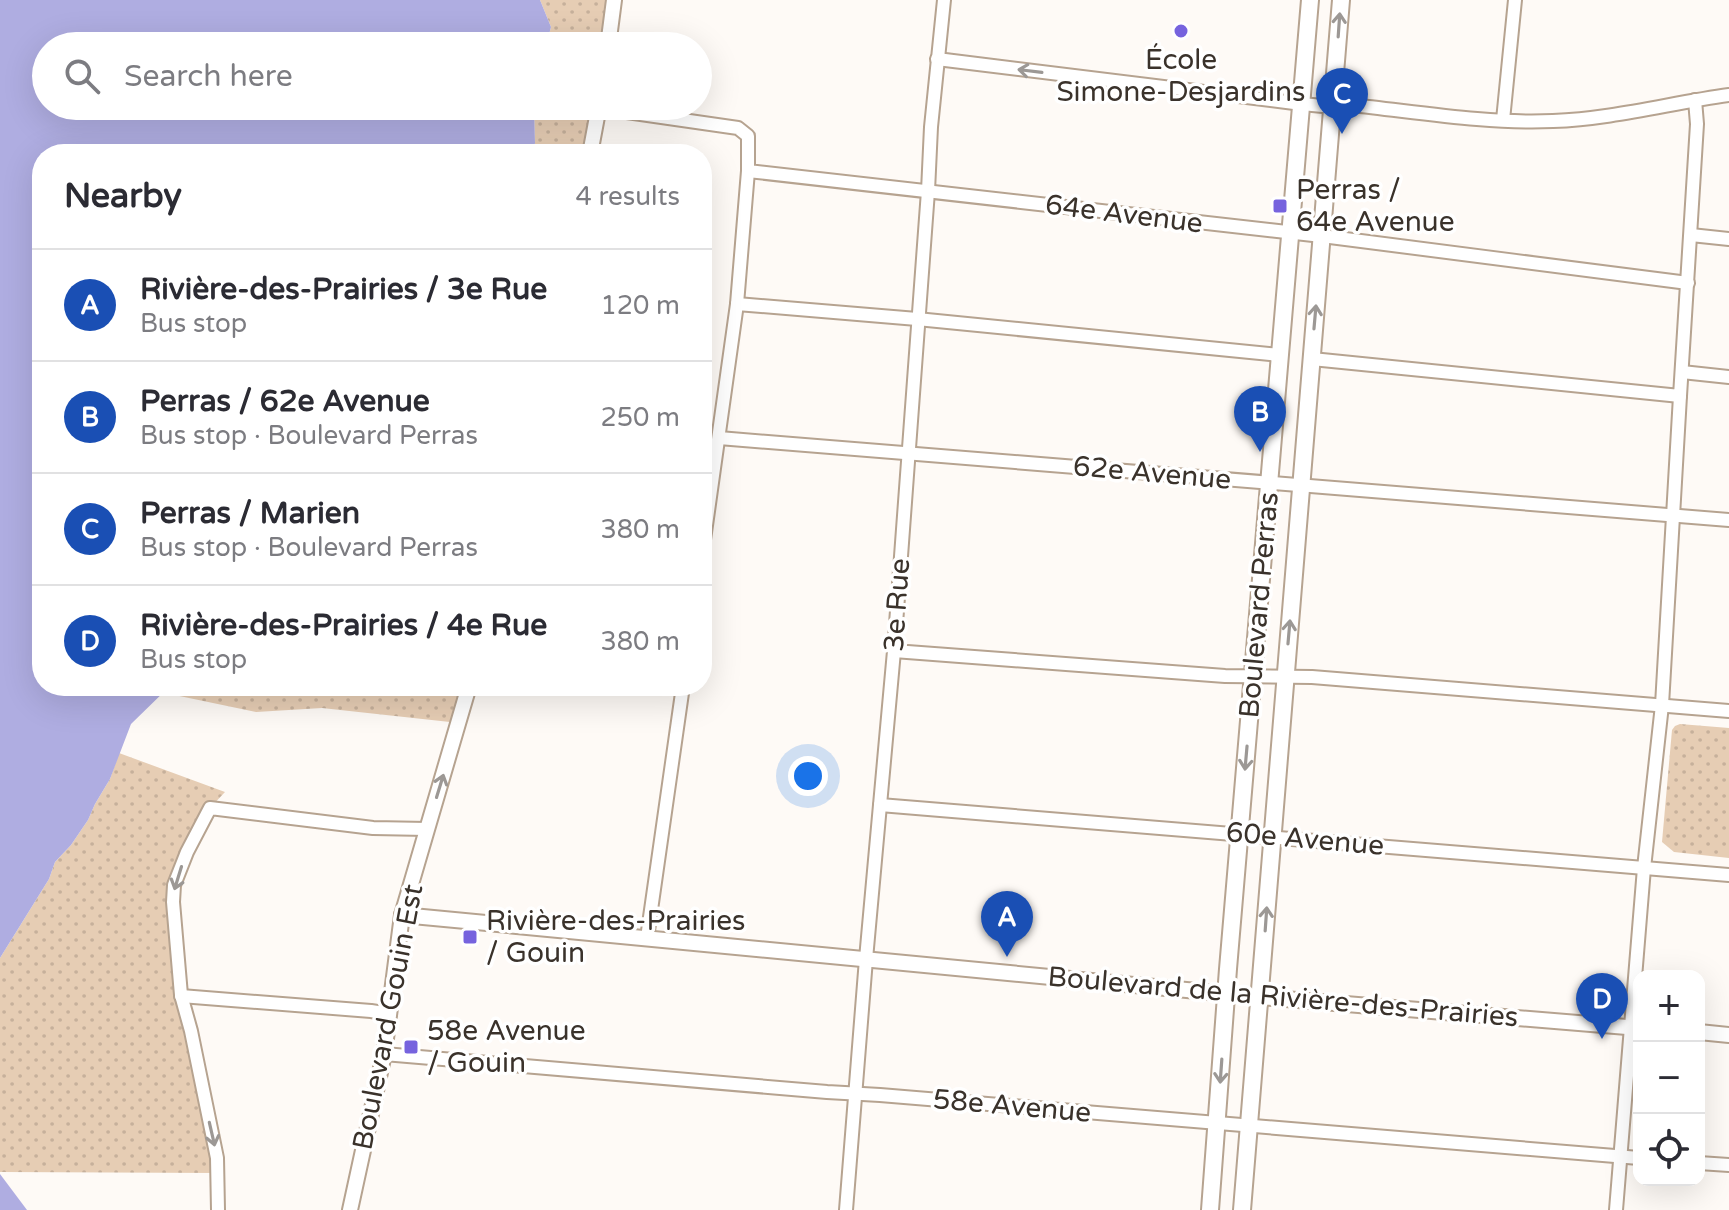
<!DOCTYPE html>
<html lang="en">
<head>
<meta charset="utf-8">
<style>
	body { margin:0; font-family:"Varela Round",sans-serif; background:#f2f2f3; color:#2b2b33 }
	.controls { position:absolute; right:24px; bottom:24px; display:grid; overflow:hidden; border-radius:16px; box-shadow:0 8px 32px #0002 }
	.controls button { width:72px; height:72px; display:grid; place-items:center; padding:0; border:0; border-bottom:2px solid #e1e1e2; background:#fff; color:#2b2b33; font:40px sans-serif }
	.you { position:absolute; left:808px; top:776px; width:28px; height:28px; margin:-20px; border:6px solid #fff; border-radius:50%; background:#1a73e8; box-shadow:0 0 0 12px #1a73e833 }
	.badge { display:grid; place-items:center; width:52px; height:52px; border-radius:50%; background:#ea580c; color:#fff; font-size:26px; font-weight:700 }
	.pin { position:absolute; translate:-50% -66px; filter:drop-shadow(0 2px 4px #0008) }
	.pin::after { content:''; position:absolute; top:42px; width:28px; height:24px; background:inherit; clip-path:polygon(0 0,100% 0,50% 100%) }
	.list { margin:0; padding:0; list-style:none }
	h2 { display:flex; justify-content:space-between; align-items:center; height:104px; margin:0; padding:0 32px; font-size:34px }
	h2 small { font-size:26px; font-weight:400; color:#7c7c81 }
	.list li { display:grid; grid-template-columns:52px 1fr auto; gap:24px; align-items:center; box-sizing:border-box; height:112px; padding:0 32px; border-top:2px solid #e1e1e2 }
	.list b { display:block; font-size:30px; white-space:nowrap }
	.list p { margin:0; font-size:26px; white-space:nowrap; color:#7c7c81 }
	.list em { font-size:26px; font-style:normal; color:#7c7c81 }
	.icon { flex:none; width:44px; height:44px; fill:none; stroke:currentColor; stroke-width:2; stroke-linecap:round; stroke-linejoin:round }
	.map { position:relative; flex:none; width:1729px; height:1210px; overflow:hidden }
	.search { position:absolute; background:#fff; box-shadow:0 8px 32px #0002; left:32px; top:32px; width:680px; height:88px; display:flex; align-items:center; gap:20px; box-sizing:border-box; padding:0 28px; border-radius:44px; color:#7c7c81; font-size:30px }
	.panel { position:absolute; background:#fff; box-shadow:0 8px 32px #0002; left:32px; top:144px; width:680px; height:552px; border-radius:32px }
	.map>svg:first-child { display:block }
	.green { fill:url(#green-dots) }
	.water { fill:#afade1 }
	.lines { fill:none; stroke-linecap:round; stroke-linejoin:round }
	.minor-casing { stroke:#b6a390; stroke-width:16 }
	.tertiary-casing { stroke:#b6a390; stroke-width:18 }
	.secondary-casing { stroke:#b6a390; stroke-width:20 }
	.minor { stroke:#fff; stroke-width:12 }
	.tertiary { stroke:#fff; stroke-width:14 }
	.secondary { stroke:#fff; stroke-width:16 }
	.oneway { stroke:#9c9895 }
	.poi-dot { fill:#7663de; stroke:#fff; stroke-width:3 }
	.labels { text-anchor:middle; dominant-baseline:central; stroke-width:7; stroke-linejoin:round; paint-order:stroke }
	.poi-label { font-size:28px; fill:#3a322b; stroke:#fff; text-anchor:start }
	.street-label { font-size:28px; fill:#3a322b; stroke:#fff }
</style>
</head>
<body>
<div class="map">
<svg width="1729" height="1210" viewBox="0 0 1729 1210">
	<defs>
		<pattern id="green-dots" width="8" height="8" patternUnits="userSpaceOnUse" patternTransform="scale(2)"><rect width="8" height="8" fill="#e6cdb4"/><path d="M2 2h.1M6 6h.1" fill="none" stroke="#c6b09b" stroke-width="1.8" stroke-linecap="round"/></pattern>
	</defs>
	<rect width="100%" height="100%" fill="#fefaf6"/>
	<!-- green -->
	<g class="green">
		<path d="M540 0H614L608 46H546L551 27Z"/>
		<path d="M534 106H599L590 154H533L535 143Z"/>
		<path d="M170 686H469L459 723 322 708 256 712 165 693Z"/>
		<path d="M1680 724 1729 728V858L1674 852 1662 842 1672 730 1675 726Z"/>
		<path d="M119 753 225 792 210 808 187 852 173 917 217 1173 0 1172V958L49 879 55 862 71 845 88 820 95 804 110 779Z"/>
	</g>
	<!-- water -->
	<g class="water">
		<path d="M0 0H540L551 27 546 46H46V106H534L535 143 533 154H42V686H170L131 724 110 779 95 804 88 820 71 845 55 862 49 879 0 958Z"/>
		<path d="M0 1174 27 1210H0Z"/>
	</g>
	<g class="lines">
		<!-- minor casing -->
		<g class="minor-casing">
			<g id="minor">
				<path d="M937 59 1302 104 1333 107 1351 105C1418 112 1486 124 1553 121 1612 119 1671 103 1729 95"/>
				<path d="M599 108 738 128 748 136V171L1322 236 1688 283"/>
				<path d="M1503 120 1515 0"/>
				<path d="M1691 235 1729 239"/>
				<path d="M737 304 917 319 1279 355"/>
				<path d="M1312 359 1680 396 1697 124 1695 100"/>
				<path d="M1682 372 1729 377"/>
				<path d="M719 438 1729 520"/>
				<path d="M702 554 737 304 748 171"/>
				<path d="M894 651 1225 676 1312 677 1729 711"/>
				<path d="M880 805 1729 875"/>
				<path d="M647 938 683 686"/>
				<path d="M181 996 371 1011 390 1014"/>
				<path d="M384 1054 827 1092 880 1095 1639 1158"/>
				<path d="M1699 1163 1729 1165"/>
				<path d="M218 1210 217 1158 191 1031 181 995 173 902 174 885 187 852 210 808 373 828 427 829"/>
				<path d="M846 1210 866 959 894 651 928 191 931 127 944 0"/>
				<path d="M1616 1210 1644 868 1662 705 1680 396"/>
			</g>
		</g>
		<!-- tertiary casing -->
		<g class="tertiary-casing">
			<g id="tertiary">
				<path d="M608 46 614 0"/>
				<path d="M590 154 599 106"/>
				<path d="M402 915 1260 997 1639 1028"/>
				<path d="M1699 1032 1729 1035"/>
				<path d="M350 1210 384 1054 402 915 469 686"/>
			</g>
		</g>
		<!-- secondary casing -->
		<g class="secondary-casing">
			<g id="secondary">
				<path d="M1210 1210 1228 969 1310 0"/>
				<path d="M1242 1210 1341 0"/>
			</g>
		</g>
		<!-- minor -->
		<use href="#minor" class="minor"/>
		<!-- tertiary -->
		<use href="#tertiary" class="tertiary"/>
		<!-- secondary -->
		<use href="#secondary" class="secondary"/>
	</g>
	<!-- one-way arrows -->
	<defs><path id="oneway-shaft" d="M-6 0H5M1.5-3L5.5 0L1.5 3" fill="none" stroke-width="1.6" stroke-linecap="round" stroke-linejoin="round" transform="scale(2)"/></defs>
	<g class="oneway">
		<use href="#oneway-shaft" transform="translate(1339 25) rotate(-86)"/>
		<use href="#oneway-shaft" transform="translate(1030 71) rotate(-173)"/>
		<use href="#oneway-shaft" transform="translate(1315 317) rotate(-85)"/>
		<use href="#oneway-shaft" transform="translate(1289 632) rotate(-85)"/>
		<use href="#oneway-shaft" transform="translate(1246 758) rotate(95)"/>
		<use href="#oneway-shaft" transform="translate(440 786) rotate(-73)"/>
		<use href="#oneway-shaft" transform="translate(178 878) rotate(107)"/>
		<use href="#oneway-shaft" transform="translate(1266 919) rotate(-86)"/>
		<use href="#oneway-shaft" transform="translate(1221 1071) rotate(94)"/>
		<use href="#oneway-shaft" transform="translate(212 1134) rotate(77)"/>
	</g>
	<!-- markers -->
	<g class="poi-dot">
		<circle cx="1181" cy="31" r="8"/>
		<rect x="1272" y="198" width="16" height="16" rx="4"/>
		<rect x="462" y="929" width="16" height="16" rx="4"/>
		<rect x="403" y="1039" width="16" height="16" rx="4"/>
	</g>
	<g class="labels">
		<!-- poi labels -->
		<g class="poi-label">
			<text x="1181" y="60" text-anchor="middle">École<tspan x="1181" dy="32">Simone-Desjardins</tspan></text>
			<text x="1296" y="190">Perras /<tspan x="1296" dy="32">64e Avenue</tspan></text>
			<text x="486" y="921">Rivière-des-Prairies<tspan x="486" dy="32">/ Gouin</tspan></text>
			<text x="427" y="1031">58e Avenue<tspan x="427" dy="32">/ Gouin</tspan></text>
		</g>
		<!-- street labels -->
		<g class="street-label">
			<text transform="translate(1124 214) rotate(7)">64e Avenue</text>
			<text transform="translate(1152 473) rotate(5)">62e Avenue</text>
			<text transform="translate(897 605) rotate(-86)">3e Rue</text>
			<text transform="translate(1259 605) rotate(-85)">Boulevard Perras</text>
			<text transform="translate(1305 839) rotate(5)">60e Avenue</text>
			<text transform="translate(1283 997) rotate(5)">Boulevard de la Rivière-des-Prairies</text>
			<text transform="translate(388 1017) rotate(-79)">Boulevard Gouin Est</text>
			<text transform="translate(1012 1106) rotate(5)">58e Avenue</text>
		</g>
	</g>
</svg>
<div class="controls">
<button>+</button>
<button>−</button>
<button><svg class="icon" aria-label="locate" viewBox="0 0 24 24"><circle cx="12" cy="12" r="6"/><path d="M12 2v4M12 18v4M2 12h4M18 12h4"/></svg></button>
</div>
<div class="you"></div>
<div class="pin badge" style="left:1007px;top:957px;background:#1a4fb4">A</div>
<div class="pin badge" style="left:1260px;top:452px;background:#1a4fb4">B</div>
<div class="pin badge" style="left:1342px;top:134px;background:#1a4fb4">C</div>
<div class="pin badge" style="left:1602px;top:1039px;background:#1a4fb4">D</div>
<div class="search"><svg class="icon" aria-label="search" viewBox="0 0 24 24"><circle cx="10" cy="10" r="6"/><path d="M15 15l6 6"/></svg>Search here</div>
<section class="panel">
<h2>Nearby<small>4 results</small></h2>
<ul class="list">
<li><span class="badge" style="background:#1a4fb4">A</span><div><b>Rivière-des-Prairies / 3e Rue</b><p>Bus stop</p></div><em>120 m</em></li>
<li><span class="badge" style="background:#1a4fb4">B</span><div><b>Perras / 62e Avenue</b><p>Bus stop · Boulevard Perras</p></div><em>250 m</em></li>
<li><span class="badge" style="background:#1a4fb4">C</span><div><b>Perras / Marien</b><p>Bus stop · Boulevard Perras</p></div><em>380 m</em></li>
<li><span class="badge" style="background:#1a4fb4">D</span><div><b>Rivière-des-Prairies / 4e Rue</b><p>Bus stop</p></div><em>380 m</em></li>
</ul>
</section>
</div>
</body>
</html>
